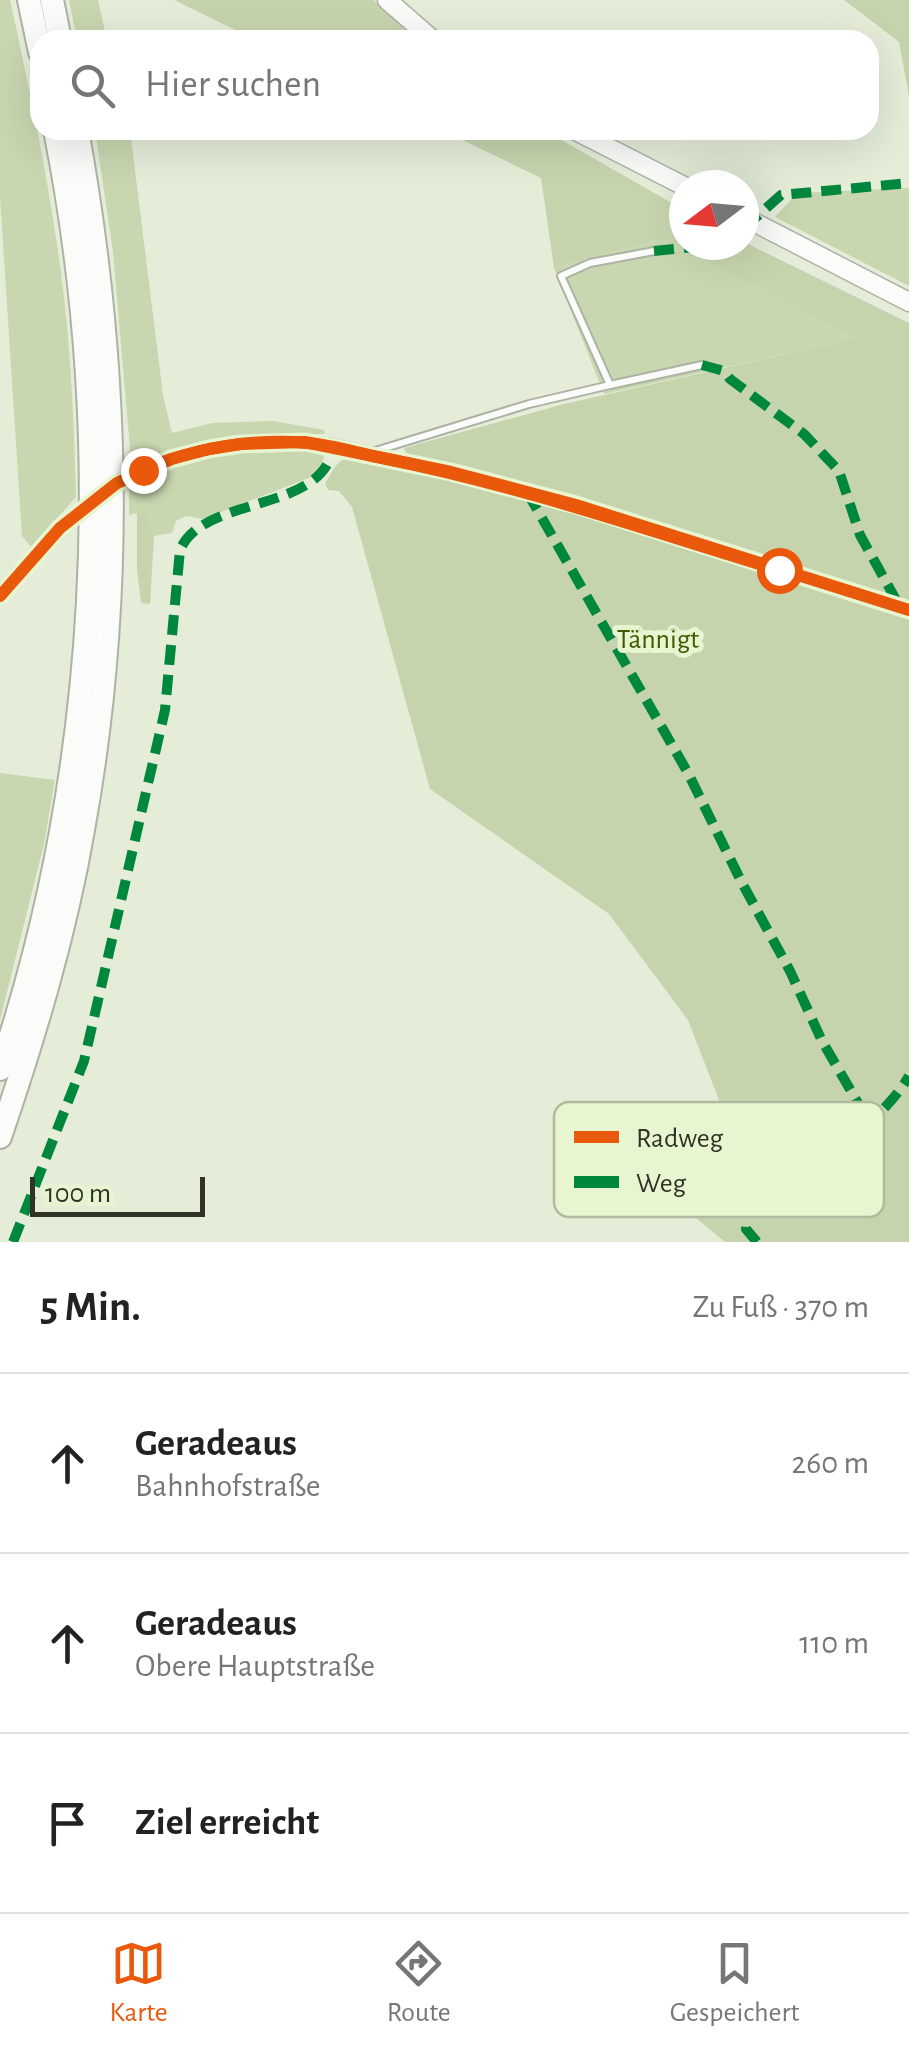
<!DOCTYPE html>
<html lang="de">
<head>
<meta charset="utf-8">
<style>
	body { margin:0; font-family:"Alegreya Sans",sans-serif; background:#f2f2f2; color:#222 }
	.compass { position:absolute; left:669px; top:170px; width:90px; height:90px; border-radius:50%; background:#fff; box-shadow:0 10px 40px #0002; rotate:254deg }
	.scale { position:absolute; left:30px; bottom:25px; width:175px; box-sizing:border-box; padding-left:10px; border:5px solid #2f3426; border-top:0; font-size:28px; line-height:35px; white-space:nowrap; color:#2f3426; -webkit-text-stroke:8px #e7f5d1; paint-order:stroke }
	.stop { position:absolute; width:30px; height:30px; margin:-22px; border:8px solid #ea580c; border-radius:50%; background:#fff }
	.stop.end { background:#ea580c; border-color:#fff; box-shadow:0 2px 10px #0008 }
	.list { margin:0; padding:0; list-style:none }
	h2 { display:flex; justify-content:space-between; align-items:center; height:130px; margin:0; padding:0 40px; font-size:42px }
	h2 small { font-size:32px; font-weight:400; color:#767676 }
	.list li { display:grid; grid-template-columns:65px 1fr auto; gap:30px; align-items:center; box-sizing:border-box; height:180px; padding:0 40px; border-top:2px solid #e0e0e0 }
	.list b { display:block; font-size:38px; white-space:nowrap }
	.list p { margin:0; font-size:32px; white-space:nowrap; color:#767676 }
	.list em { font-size:32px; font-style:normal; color:#767676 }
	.icon { flex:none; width:55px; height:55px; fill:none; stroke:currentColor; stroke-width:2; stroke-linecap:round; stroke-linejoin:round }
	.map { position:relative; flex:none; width:909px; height:1242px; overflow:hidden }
	.search { position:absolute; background:#fff; box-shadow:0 10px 40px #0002; left:30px; right:30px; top:30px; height:110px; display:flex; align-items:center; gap:25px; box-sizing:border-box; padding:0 35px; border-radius:30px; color:#767676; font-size:38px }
	.sheet { height:670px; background:#fff }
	nav { display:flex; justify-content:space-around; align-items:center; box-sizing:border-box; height:140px; border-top:2px solid #e0e0e0; background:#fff; font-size:28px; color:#767676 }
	nav a { display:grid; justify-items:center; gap:5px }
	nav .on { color:#ea580c }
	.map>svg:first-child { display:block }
	.green { fill:#c8d7b0 }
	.forest { fill:#c6d4ae }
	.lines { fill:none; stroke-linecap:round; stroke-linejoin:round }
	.lane-casing { stroke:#adb3a4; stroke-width:10 }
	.street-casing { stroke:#adb3a4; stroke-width:16 }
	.secondary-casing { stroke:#adb3a4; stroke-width:21 }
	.highway-casing { stroke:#adb3a4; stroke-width:26 }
	.lane { stroke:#fbfcf9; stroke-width:6 }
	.street { stroke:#fbfcf9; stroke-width:12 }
	.secondary { stroke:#fbfcf9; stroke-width:18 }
	.highway { stroke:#fbfcf9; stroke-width:22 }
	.street-bridge-casing { stroke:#adb3a4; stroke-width:16; stroke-linecap:butt }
	.street-bridge { stroke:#fbfcf9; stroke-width:12 }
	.quiet { stroke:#00873e; stroke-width:10; stroke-dasharray:20 10; stroke-linecap:butt }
	.cycleway-casing { stroke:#e7f5d1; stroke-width:19 }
	.cycleway { stroke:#e8590c; stroke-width:12 }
	.route { stroke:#ea580c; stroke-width:12 }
	.labels { text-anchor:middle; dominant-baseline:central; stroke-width:10; stroke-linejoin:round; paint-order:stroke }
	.park-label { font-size:28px; fill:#435800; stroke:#e7f5d1 }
	.key { fill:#e7f5d1; stroke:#b0bb9e; stroke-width:2.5 }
	.key-label { font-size:28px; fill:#2f3426 }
</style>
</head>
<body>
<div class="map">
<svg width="909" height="1242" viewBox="0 0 909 1242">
	<rect width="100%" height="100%" fill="#e5edd9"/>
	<!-- green -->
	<g class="green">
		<path d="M0 0H10C30 91 49 181 61 273 71 347 74 423 76 497L31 547 22 536 0 197Z"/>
		<path d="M69 0H98L107 40H77Z"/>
		<path d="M95 130H130L163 395 172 433 212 423 273 421 324 430 325 434C253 434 200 442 131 461L113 252Z"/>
		<path d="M909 188V286L775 217 797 193Z"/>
		<path d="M661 239 859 338 604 394 554 268Z"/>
		<path d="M300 447 320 449 324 456 320 470 309 478 203 519 186 516 176 521 172 533 154 536 144 512 129 515V488C189 453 232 449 300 447Z"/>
		<path d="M0 773 55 780 44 844 0 1020Z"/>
	</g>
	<!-- forest -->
	<g class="forest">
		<path d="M174 0H374L415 40H256Z"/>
		<path d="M844 0H909V96L899 42Z"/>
		<path d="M442 130H544L684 210V245H744V242L909 323V1242H725L696 1218 744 1165 688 1020 609 914 430 789 352 507 339 491 328 490 325 484C333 470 337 459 353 455L411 465 404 448 564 404 858 338 661 239 554 268 541 178Z"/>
		<path d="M144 511 154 536 150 604 141 603 137 569V513Z"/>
	</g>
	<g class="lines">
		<!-- lane casing -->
		<g class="lane-casing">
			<g id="lane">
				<path d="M610 385 702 365"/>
				<path d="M375 451 529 404 610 385 561 276 590 263 654 251"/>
			</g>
		</g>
		<!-- street casing -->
		<g class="street-casing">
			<g id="street">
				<path d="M143 470 171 459 241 444 305 442 333 446 451 472 576 505 909 610"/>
				<path d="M0 596 60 528"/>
			</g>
		</g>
		<!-- secondary casing -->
		<g class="secondary-casing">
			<g id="secondary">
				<path d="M387 0 433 40"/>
				<path d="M574 130 684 186"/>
				<path d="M744 217 909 302"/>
			</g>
		</g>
		<!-- highway casing -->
		<g class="highway-casing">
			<g id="highway">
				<path d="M29 0 40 52"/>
				<path d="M52 0 60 40"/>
				<path d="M0 1069C100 771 116 438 55 130"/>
				<path d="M0 1137C34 1037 65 935 83 830 125 598 119 361 77 130"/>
			</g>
		</g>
		<!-- lane -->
		<use href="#lane" class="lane"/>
		<!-- street -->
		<use href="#street" class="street"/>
		<!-- secondary -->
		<use href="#secondary" class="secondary"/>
		<!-- highway -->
		<use href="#highway" class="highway"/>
		<!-- street-bridge casing -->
		<g class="street-bridge-casing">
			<path id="street-bridge" d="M60 528 106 491 143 470"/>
		</g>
		<!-- street-bridge -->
		<use href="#street-bridge" class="street-bridge"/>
		<!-- quiet -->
		<g class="quiet">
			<path d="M744 228 781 195 909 183"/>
			<path d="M654 251 713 245"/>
			<path d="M702 365 724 371 730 379 804 434 839 471 860 535 900 607"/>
			<path d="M527 492 688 773 742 883 790 971 822 1041 869 1122"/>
			<path d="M749 1197 746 1229 757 1242"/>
			<path d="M703 1208C740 1209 836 1148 868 1123 883 1111 900 1092 909 1076"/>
			<path d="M13 1242 84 1061 165 710 180 550C204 494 325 514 333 446"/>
		</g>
		<!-- cycleway casing -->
		<g class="cycleway-casing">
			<path id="cycleway" d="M0 596 60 528 117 483 171 459 209 449 241 444 305 442 451 472 576 505 909 610"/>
		</g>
		<!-- cycleway -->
		<use href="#cycleway" class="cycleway"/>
	</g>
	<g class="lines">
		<!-- route -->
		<path class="route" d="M143 470C193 448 253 438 307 443 333 445 357 453 382 458 518 485 647 530 779 570"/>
	</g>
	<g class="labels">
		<!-- park labels -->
		<g class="park-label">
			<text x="658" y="640">Tännigt</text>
		</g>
	</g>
	<!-- legend -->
	<rect x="554" y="1102" width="330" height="115" rx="15" class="key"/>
	<rect x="574" y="1131" width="45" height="12" fill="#e8590c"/>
	<rect x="574" y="1176" width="45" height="12" fill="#00873e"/>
	<g class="key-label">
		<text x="636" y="1147">Radweg</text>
		<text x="636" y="1192">Weg</text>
	</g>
</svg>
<svg class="compass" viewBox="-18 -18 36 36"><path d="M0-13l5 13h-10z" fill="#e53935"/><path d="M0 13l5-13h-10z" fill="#767676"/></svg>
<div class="scale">100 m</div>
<div class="stop" style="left:779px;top:570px"></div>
<div class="stop end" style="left:143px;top:470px"></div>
<div class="search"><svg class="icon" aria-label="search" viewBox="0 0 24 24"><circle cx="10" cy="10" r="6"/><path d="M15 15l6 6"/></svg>Hier suchen</div>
</div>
<section class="sheet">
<h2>5 Min.<small>Zu Fuß · 370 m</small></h2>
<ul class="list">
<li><svg class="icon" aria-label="ahead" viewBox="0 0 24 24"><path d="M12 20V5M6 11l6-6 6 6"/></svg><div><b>Geradeaus</b><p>Bahnhofstraße</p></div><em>260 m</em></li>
<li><svg class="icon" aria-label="ahead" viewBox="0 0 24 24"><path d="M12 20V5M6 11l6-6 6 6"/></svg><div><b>Geradeaus</b><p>Obere Hauptstraße</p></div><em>110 m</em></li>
<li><svg class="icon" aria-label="arrive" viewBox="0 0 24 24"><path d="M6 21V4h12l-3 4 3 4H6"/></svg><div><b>Ziel erreicht</b></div></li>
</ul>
</section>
<nav>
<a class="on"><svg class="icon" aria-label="map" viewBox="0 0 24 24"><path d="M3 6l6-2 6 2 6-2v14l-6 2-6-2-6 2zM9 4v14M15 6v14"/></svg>Karte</a>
<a><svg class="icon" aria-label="directions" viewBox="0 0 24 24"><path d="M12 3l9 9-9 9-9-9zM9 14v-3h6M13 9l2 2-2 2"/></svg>Route</a>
<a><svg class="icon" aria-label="saved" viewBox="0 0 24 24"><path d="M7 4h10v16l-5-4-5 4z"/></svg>Gespeichert</a>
</nav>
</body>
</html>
